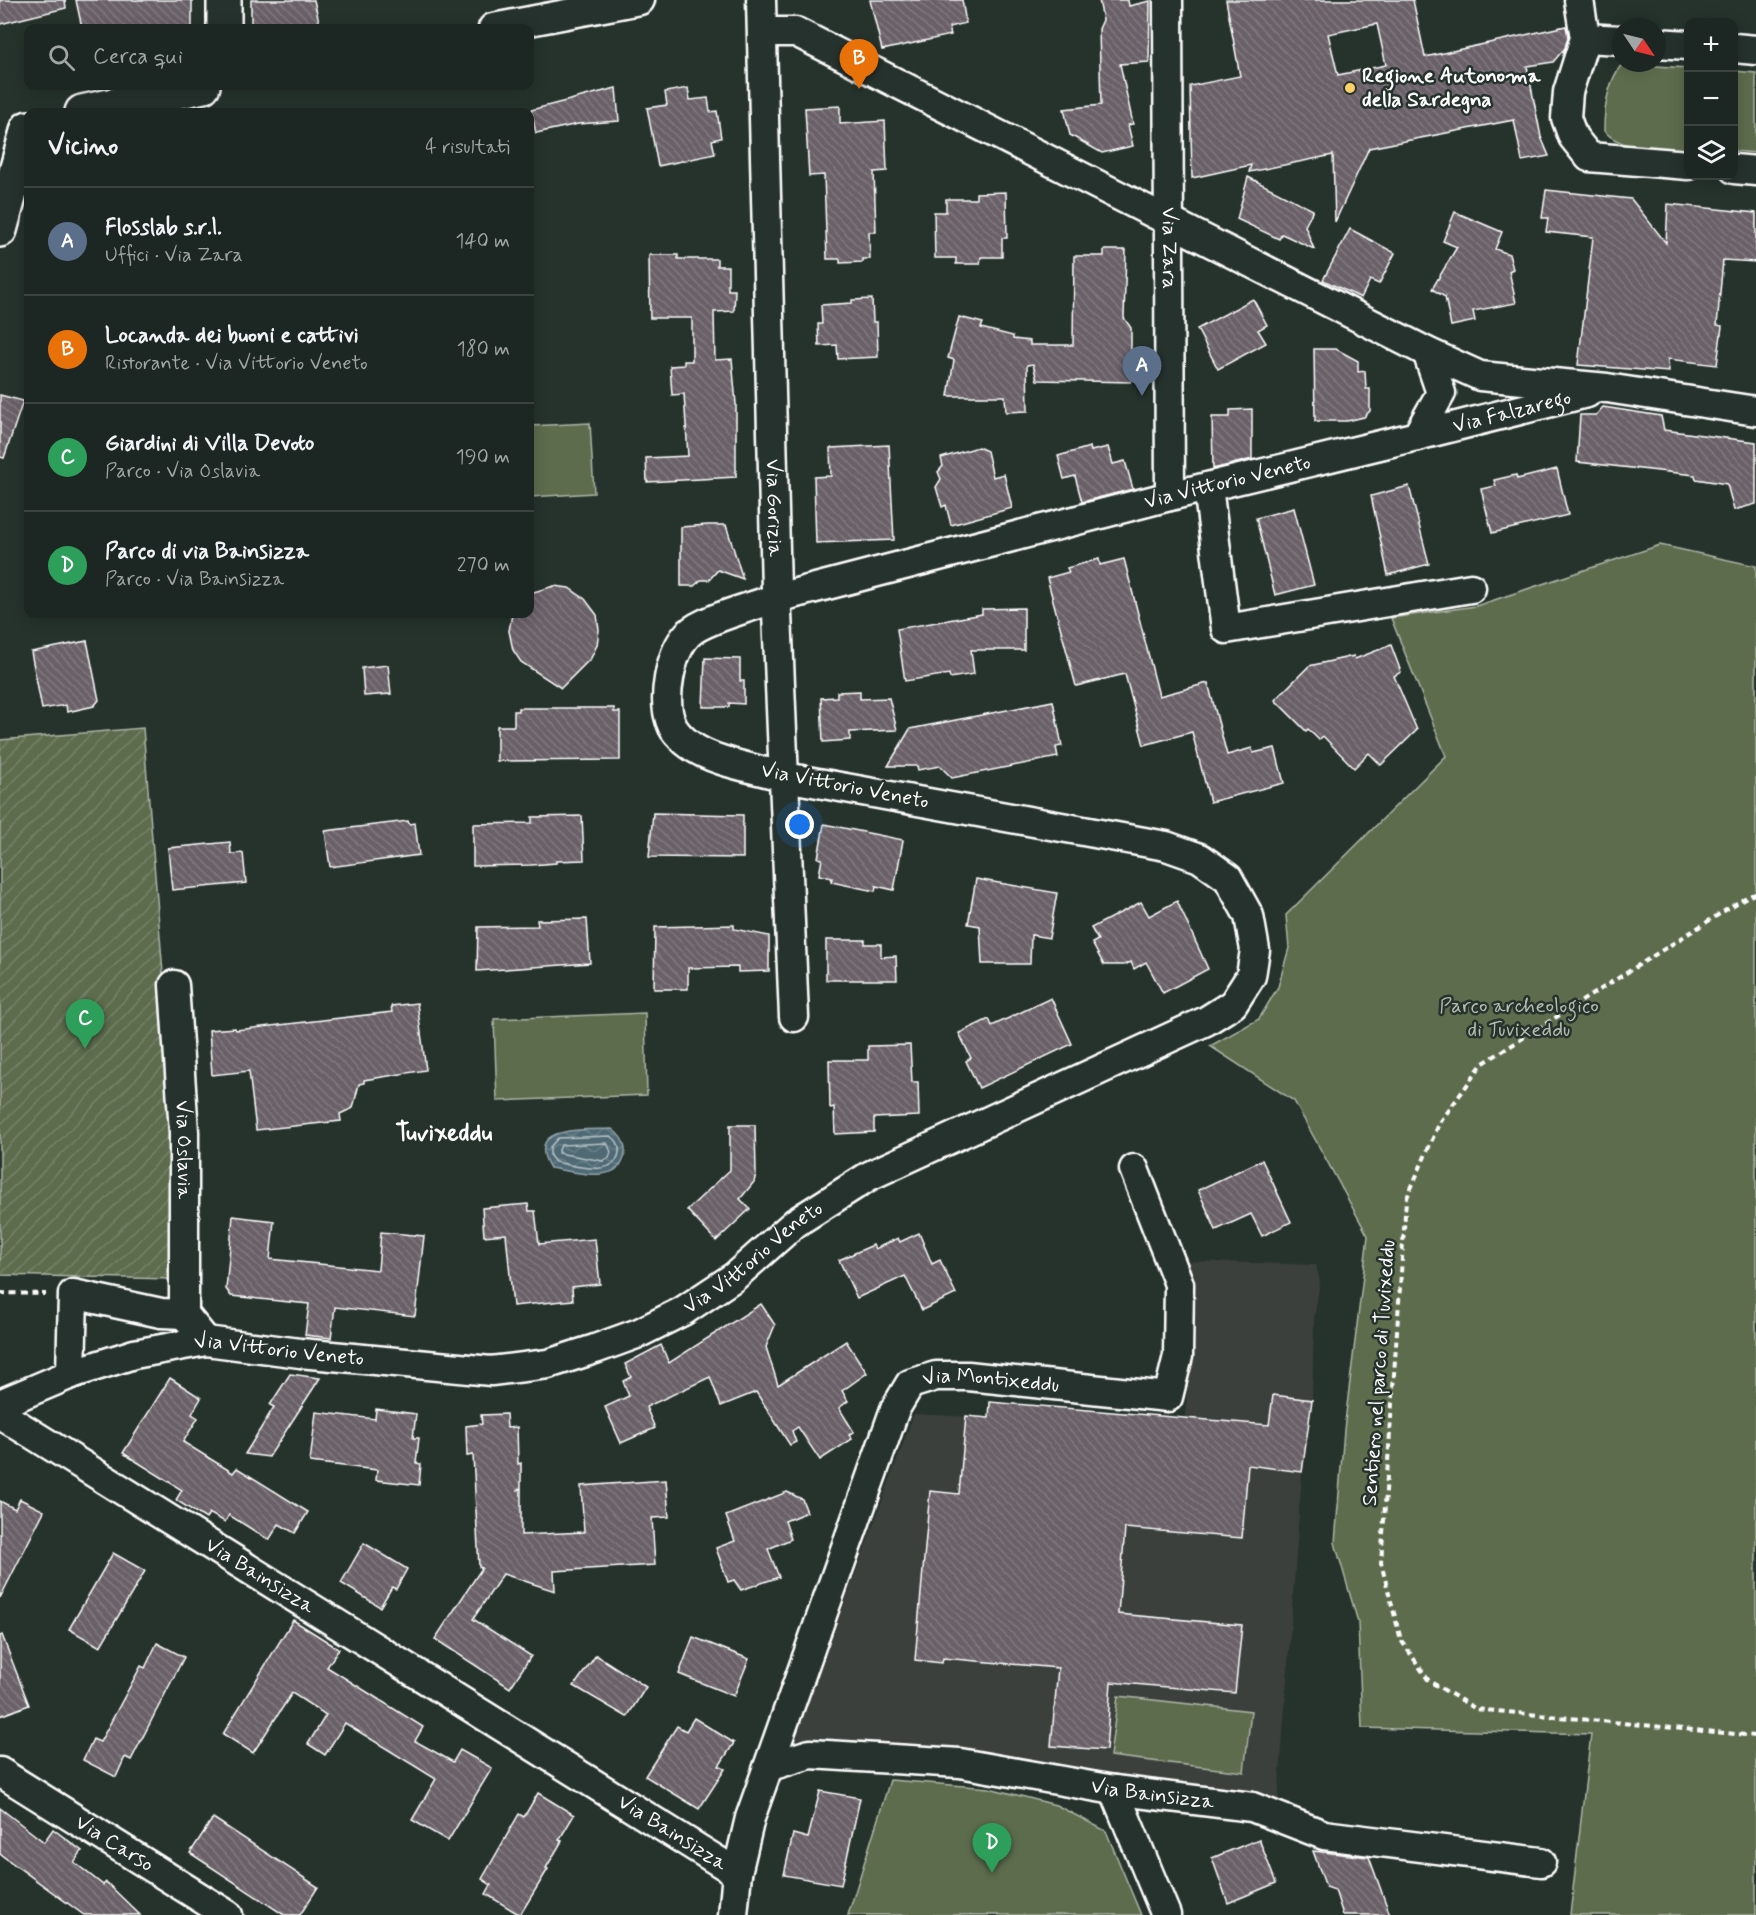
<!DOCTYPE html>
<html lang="it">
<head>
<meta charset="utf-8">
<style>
	body { margin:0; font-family:Mynerve,sans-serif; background:#252e2a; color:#f1f3f6 }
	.controls { position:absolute; right:18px; top:18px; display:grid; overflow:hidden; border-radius:12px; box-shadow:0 3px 15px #0003 }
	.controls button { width:54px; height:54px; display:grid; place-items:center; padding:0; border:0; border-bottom:2px solid #3a4340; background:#1c2622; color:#f1f3f6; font:30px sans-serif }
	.compass { position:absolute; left:1612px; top:18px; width:54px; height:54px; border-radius:50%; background:#1c2622; box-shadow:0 3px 15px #0003; rotate:125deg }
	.you { position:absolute; left:800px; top:825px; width:21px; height:21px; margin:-15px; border:4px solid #fff; border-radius:50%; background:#1a73e8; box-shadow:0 0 0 9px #1a73e833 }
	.badge { display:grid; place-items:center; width:39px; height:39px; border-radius:50%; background:#8c9099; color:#fff; font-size:20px; font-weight:700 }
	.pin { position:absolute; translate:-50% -50px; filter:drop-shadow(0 2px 3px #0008) }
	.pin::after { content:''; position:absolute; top:32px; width:21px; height:18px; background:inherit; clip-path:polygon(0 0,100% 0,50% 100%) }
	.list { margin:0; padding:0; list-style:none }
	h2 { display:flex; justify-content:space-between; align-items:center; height:78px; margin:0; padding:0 24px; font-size:26px }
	h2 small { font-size:20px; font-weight:400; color:#a0a5a5 }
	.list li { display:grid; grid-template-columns:39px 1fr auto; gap:18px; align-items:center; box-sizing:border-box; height:108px; padding:0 24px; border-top:2px solid #3a4340 }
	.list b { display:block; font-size:22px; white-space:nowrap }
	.list p { margin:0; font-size:20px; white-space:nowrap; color:#a0a5a5 }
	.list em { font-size:20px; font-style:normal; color:#a0a5a5 }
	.icon { flex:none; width:33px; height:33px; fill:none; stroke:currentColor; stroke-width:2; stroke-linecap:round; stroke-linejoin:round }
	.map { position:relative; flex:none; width:1756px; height:1915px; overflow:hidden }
	.search { position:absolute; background:#1c2622; box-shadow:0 3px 15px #0003; left:24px; top:24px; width:510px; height:66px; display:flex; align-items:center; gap:15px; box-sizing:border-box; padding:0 21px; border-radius:12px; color:#a0a5a5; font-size:22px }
	.panel { position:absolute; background:#1c2622; box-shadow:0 3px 15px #0003; left:24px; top:108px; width:510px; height:510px; border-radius:12px }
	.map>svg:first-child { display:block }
	.built { fill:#3b413e }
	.green { fill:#5d6c4e; stroke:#aeb6a6; stroke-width:1.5 }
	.garden { fill:url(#garden-furrows); stroke:#aeb6a6; stroke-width:1.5 }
	.water { fill:url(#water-waves); stroke:#95a6ac; stroke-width:1.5 }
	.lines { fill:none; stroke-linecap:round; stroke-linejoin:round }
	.shore { stroke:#b9c3c7; stroke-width:1.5 }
	.building { fill:url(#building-back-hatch); stroke:#fff; stroke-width:1.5; fill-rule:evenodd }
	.street-casing { stroke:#fff; stroke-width:33 }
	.secondary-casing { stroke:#fff; stroke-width:38 }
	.path { stroke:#fff; stroke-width:4; stroke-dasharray:6 4.5; stroke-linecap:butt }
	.street { stroke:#26332d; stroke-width:28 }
	.secondary { stroke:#26332d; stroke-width:33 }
	.poi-dot { fill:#ffd166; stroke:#26332d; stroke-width:2 }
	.labels { text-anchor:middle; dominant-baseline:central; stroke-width:5; stroke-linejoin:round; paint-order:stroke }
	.poi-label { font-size:21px; font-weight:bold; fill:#fff; stroke:#26332d; text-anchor:start }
	.street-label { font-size:21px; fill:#fff; stroke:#26332d }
	.park-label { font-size:21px; fill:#b6bdaf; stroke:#26332d }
	.quarter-label { font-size:24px; font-weight:bold; fill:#fff; stroke:#26332d }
</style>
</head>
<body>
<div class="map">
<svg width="1756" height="1915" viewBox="0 0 1756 1915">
	<defs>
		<pattern id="garden-furrows" width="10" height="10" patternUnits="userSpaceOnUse" patternTransform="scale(1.5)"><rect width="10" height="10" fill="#5d6c4e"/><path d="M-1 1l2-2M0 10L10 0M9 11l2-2" fill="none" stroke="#758269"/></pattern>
		<pattern id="water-waves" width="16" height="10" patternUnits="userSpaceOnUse" patternTransform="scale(1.5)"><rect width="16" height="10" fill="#4f6a74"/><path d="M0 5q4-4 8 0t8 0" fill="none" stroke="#698089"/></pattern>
		<pattern id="building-back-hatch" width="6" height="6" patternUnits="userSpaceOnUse" patternTransform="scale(1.5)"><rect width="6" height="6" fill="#6b6167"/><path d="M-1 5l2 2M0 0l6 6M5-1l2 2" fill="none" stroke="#81797e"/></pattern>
	</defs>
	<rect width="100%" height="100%" fill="#26332d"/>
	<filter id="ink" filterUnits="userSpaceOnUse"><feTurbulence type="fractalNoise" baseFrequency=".0167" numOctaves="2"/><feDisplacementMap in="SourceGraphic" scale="12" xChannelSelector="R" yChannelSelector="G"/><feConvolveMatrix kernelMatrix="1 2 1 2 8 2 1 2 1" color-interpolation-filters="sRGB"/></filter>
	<g filter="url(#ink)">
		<!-- built -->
		<path class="built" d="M1186 1261 1316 1265 1320 1282 1314 1318 1312 1400 1302 1472 1278 1802 950 1749 796 1743 801 1722 914 1414 989 1418 990 1402 1185 1418 1196 1300Z"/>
		<!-- green -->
		<g class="green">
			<path d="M1622 64 1688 68V149C1660 148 1625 153 1604 131 1604 108 1607 83 1622 64Z"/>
			<path d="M1734 71 1756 73V153L1734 151Z"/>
			<path d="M590 423 594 493 530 497V426Z"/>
			<path d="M1660 545 1756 566V1915H1570L1591 1734 1362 1728 1358 1622 1335 1543 1344 1430 1368 1236 1294 1101 1210 1046 1259 1019 1278 987 1289 948 1286 915 1446 756 1391 618 1476 606Z"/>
			<path d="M645 1013 647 1095 497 1101 494 1019Z"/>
			<path d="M1118 1696 1251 1711 1244 1772 1110 1756Z"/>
			<path d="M890 1780 989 1788 1056 1805 1106 1831 1141 1915H848Z"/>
		</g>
		<!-- garden -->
		<path class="garden" d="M143 728 174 1108 170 1279 0 1275V740Z"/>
		<!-- water -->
		<path class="water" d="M612 1129C620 1135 626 1142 625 1153 621 1187 572 1171 550 1168 523 1124 587 1130 612 1129Z"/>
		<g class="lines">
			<!-- shore -->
			<g class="shore">
				<path d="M610 1136C616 1139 620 1144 619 1152 616 1179 573 1165 555 1162L550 1156V1147L558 1138Z"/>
				<path d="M607 1143 611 1152 609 1158 603 1161 558 1153 561 1145Z"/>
			</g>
		</g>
		<!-- building -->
		<g class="building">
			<path d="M0 0H65L66 8 0 24Z"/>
			<path d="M76 0H192V28H82Z"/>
			<path d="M251 0H314L320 26 307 28H251Z"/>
			<path d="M870 0H962L966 23 949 27 951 35 882 50Z"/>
			<path d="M1099 0H1128L1129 6 1150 1 1149 62 1120 64 1133 124 1128 125 1133 146 1102 153 1070 135 1064 109 1101 105 1099 29 1103 20Z"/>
			<path d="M1226 0H1413L1425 57 1566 26 1568 37 1565 48 1553 62 1527 66 1541 137 1549 156 1522 161 1514 120 1369 148 1335 222 1333 155 1249 172 1251 165 1192 178 1190 86 1240 76ZM1377 24 1386 65 1338 75 1328 34Z"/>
			<path d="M616 88 619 121 578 124 536 133 531 110Z"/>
			<path d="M688 88 690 100 708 98 710 112 717 111 721 138 712 140 715 154 658 166 647 108 667 105 665 92Z"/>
			<path d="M840 106V124L885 121 887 171 874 172 876 232H869L870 259H863V262L840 263V259H827L824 175 809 176 805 108Z"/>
			<path d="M1248 177 1313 210 1305 226 1314 249 1282 234 1279 239 1237 219Z"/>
			<path d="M1546 190 1631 199 1666 243 1668 204 1756 213V262L1723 260 1717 325 1722 326 1717 365 1668 359 1669 372 1578 365 1593 237 1546 232 1548 218H1542Z"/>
			<path d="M1006 192 1007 238H1002V257H981L980 264H956V258H935L934 212H946V199H976V193Z"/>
			<path d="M1455 212 1502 232 1495 249 1509 254 1513 269 1509 271 1516 303 1473 311 1475 321 1451 326 1445 297 1432 289 1457 247 1443 241Z"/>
			<path d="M1350 229 1395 253 1379 284 1370 280 1361 298 1323 280Z"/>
			<path d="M1104 250H1126L1124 318 1131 328V382L1037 380 1033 364 1027 365 1028 411 1006 412 1005 396H948L954 360 948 358 959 317 983 323 981 328 1013 336V339L1030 341V345H1073L1074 256H1104Z"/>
			<path d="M649 255H678V259H717V266H728V290H735L734 311 714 312 715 360 732 359 736 404V477L647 482 646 458 688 456 684 394 672 395 670 366 684 365V361H692V318H650Z"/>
			<path d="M872 299 873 322H877L878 357 838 359 837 345 819 346 818 324H822L821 305 852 303V300Z"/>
			<path d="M1253 299 1267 325 1258 330 1266 343 1218 369 1197 329Z"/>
			<path d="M1314 349H1336L1358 361V372L1365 371 1366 389H1370V411L1364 417 1347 421H1315Z"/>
			<path d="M0 395 23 401 4 458 0 457Z"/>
			<path d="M1603 407 1661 416 1664 430 1756 442V504L1734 510 1727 484 1696 479 1695 475 1577 462 1580 415H1596Z"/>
			<path d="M1252 409V459L1213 469 1212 417H1230V410Z"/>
			<path d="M889 445 894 540 816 543 814 477 831 476 830 448Z"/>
			<path d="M978 447 987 451 993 477 1004 474 1012 508 951 525 946 505 942 507 936 487 941 479 938 472 943 466 941 458Z"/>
			<path d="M1090 447 1091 451 1108 447 1113 464 1125 461 1133 489 1082 502 1075 476 1064 479 1058 456Z"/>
			<path d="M1557 469 1568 515 1492 533 1481 489 1496 486 1494 480 1516 475 1517 479Z"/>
			<path d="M1409 486 1429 564 1388 575 1371 496Z"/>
			<path d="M1294 508 1314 585 1275 595 1256 518Z"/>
			<path d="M708 525H726L743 579 718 570 709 580H701L694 586H681V527Z"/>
			<path d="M1099 559 1100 565 1124 559 1159 696 1208 683 1227 755 1252 748 1253 753 1275 748 1284 783 1210 802 1192 732 1144 745 1125 674 1076 686 1047 578 1069 572 1067 568Z"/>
			<path d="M554 586 569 588 585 599 597 615 599 630 597 645 591 658 561 688 521 662 513 650 509 631 512 614H530V593Z"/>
			<path d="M1024 608V650H971L974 674 950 678 949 674 905 681 897 629 982 614V609Z"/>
			<path d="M87 641 99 700 94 706 67 712 66 705 42 709 31 652Z"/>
			<path d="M1391 645 1401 672 1394 676 1417 730 1381 765 1369 753 1354 768 1323 736 1319 740 1308 729 1306 731 1275 700 1309 666 1354 656 1355 659Z"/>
			<path d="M705 658 740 659V681H744V704L729 703V707H703Z"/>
			<path d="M388 665 391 694 364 696 362 668Z"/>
			<path d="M860 691V699L889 698 897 730 850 732V740L823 742 821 698 837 697V692Z"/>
			<path d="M1053 701 1062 746 1056 747 1058 757 952 778 940 766 918 770 917 766H888L910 729Z"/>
			<path d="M518 708H614V712H620V760L497 761V726H514V711H518Z"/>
			<path d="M653 813 743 815V858L649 857Z"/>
			<path d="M582 816 584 860 556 861V863L531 865 473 866V824L532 823V817Z"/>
			<path d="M408 821 409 824 415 823 419 855 330 867 325 831Z"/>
			<path d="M824 824 903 840 894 890 876 886 875 891 831 882 832 878 819 875 822 859 818 858Z"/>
			<path d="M230 842 231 854 243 853 246 883 172 890 168 848Z"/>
			<path d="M976 879 1057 893 1049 938 1031 935 1030 964H982L980 926 968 924Z"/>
			<path d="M1177 901 1208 969 1163 993 1146 962 1134 969 1131 962 1124 965H1104L1092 943 1098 940 1091 928 1141 902 1149 916Z"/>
			<path d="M587 919 590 963 477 971 478 927 538 926 537 920Z"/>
			<path d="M734 925V929L769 936V971L738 972V967L688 968V989H654L655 927Z"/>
			<path d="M826 940H865V944H881V957L896 956 897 980H826Z"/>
			<path d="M1051 998 1072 1044 979 1088 966 1061 971 1058 959 1033 989 1019 992 1026Z"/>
			<path d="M417 1003 426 1070 364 1080V1083L359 1084 353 1108 340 1114 341 1121 256 1130 249 1071 212 1075 209 1030 235 1028 236 1030 392 1012 391 1006Z"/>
			<path d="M910 1045 912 1082H918L919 1116 874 1118V1132L835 1134 834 1107 830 1108 829 1060H868V1046Z"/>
			<path d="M730 1125H755L756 1174 754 1182 740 1199 750 1209 716 1241 687 1210 730 1170Z"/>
			<path d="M1262 1160 1291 1222 1262 1236 1251 1214 1216 1230 1198 1190Z"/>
			<path d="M528 1204 529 1211H535L539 1244 595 1239 600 1284 572 1287 573 1300 513 1306 506 1234 484 1236 482 1208Z"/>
			<path d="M233 1216 274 1221 270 1259 378 1270 381 1232 424 1236 415 1316 335 1307 331 1338 305 1335 309 1304 231 1296 226 1289Z"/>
			<path d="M919 1233 932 1264 940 1260 956 1294 922 1310 905 1276 857 1298 839 1260 873 1245 875 1249 898 1238 900 1242Z"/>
			<path d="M761 1304 775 1325 766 1347 778 1385 846 1341 867 1373 842 1391 848 1401 839 1408 854 1432 849 1435 852 1439 820 1460 798 1427 792 1431 796 1442 790 1445 756 1392 721 1406 710 1377 646 1407 655 1428 621 1443 605 1407 629 1396 623 1381 631 1377 625 1364 661 1345 669 1363Z"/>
			<path d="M290 1374 320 1378 269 1457 245 1454 274 1407 270 1405Z"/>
			<path d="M170 1378 201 1398 192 1414 198 1418 183 1442 233 1473 237 1468 308 1512 295 1533 279 1524 269 1540 229 1515 225 1522 209 1513 206 1519 176 1500 182 1490 123 1453Z"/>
			<path d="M1273 1395 1312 1400 1302 1472 1248 1465 1242 1538 1125 1528 1118 1614 1242 1625 1235 1693 1111 1682 1106 1750 1051 1746 1058 1668 943 1658 942 1663 915 1660 930 1491 959 1494 966 1416 989 1418 990 1402 1269 1425Z"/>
			<path d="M376 1409 416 1414 413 1438H419L416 1463 421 1464 419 1485 376 1480 377 1470 310 1462 316 1412 375 1419Z"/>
			<path d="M506 1414 507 1428 517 1427 518 1464 521 1463V1488L517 1490 521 1489V1535L584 1532 581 1486 666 1480 669 1517 652 1518 655 1565 554 1571 555 1591 503 1574 473 1619 531 1656 510 1688 435 1639 482 1568 479 1567 473 1455 467 1456 466 1426 482 1424 481 1415Z"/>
			<path d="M787 1492 802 1499 807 1512 785 1521 791 1539 768 1549 779 1577 741 1590 734 1580 728 1582 716 1548 735 1541 726 1516Z"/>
			<path d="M20 1499 44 1511 0 1598V1501L15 1509Z"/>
			<path d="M364 1543 407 1569 396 1589 392 1587 380 1607 341 1583Z"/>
			<path d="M113 1553 145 1571 100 1647 69 1629Z"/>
			<path d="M293 1620 339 1649 327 1667 423 1727 415 1741 453 1762 460 1750 492 1768 448 1841 412 1820 436 1779 345 1723 325 1755 308 1744 326 1715 292 1693 253 1753 223 1734Z"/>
			<path d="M2 1635 29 1705 0 1716V1636Z"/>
			<path d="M693 1637 749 1659 734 1696 679 1674Z"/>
			<path d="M157 1643 184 1657 131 1760 125 1757 116 1777 83 1760 93 1739 100 1742 141 1666 145 1668Z"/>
			<path d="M596 1655 646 1687 627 1717 574 1686Z"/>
			<path d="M694 1718 734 1743 719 1766 725 1769 699 1809 645 1776 677 1726 686 1731Z"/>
			<path d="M820 1791 860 1798 841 1885 784 1875 793 1834 808 1838Z"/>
			<path d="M538 1793 574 1815 559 1840 562 1841 546 1868 548 1869 520 1915 486 1894 491 1885 482 1879 519 1814 524 1817Z"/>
			<path d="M0 1808 44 1842 53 1829 82 1851 74 1862 103 1885 106 1882 140 1915H84L0 1854Z"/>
			<path d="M213 1818 318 1887 300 1915H284L190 1853Z"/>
			<path d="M1259 1839 1276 1883 1228 1903 1212 1858Z"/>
			<path d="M1313 1851 1369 1857 1390 1915H1343L1335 1890 1326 1887Z"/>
		</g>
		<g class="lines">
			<!-- street casing -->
			<g class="street-casing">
				<g id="street">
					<path id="s1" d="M761 0 776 589 794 1017"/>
					<path id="s2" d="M1168 0 1170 496"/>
					<path d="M1579 0 1585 38 1568 92 1566 118 1573 137 1589 157 1688 165"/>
					<path d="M493 28 640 0"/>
					<path d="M763 32H796L1427 352 1480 376 1607 388 1756 411"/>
					<path d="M1585 38 1621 40"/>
					<path d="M1657 43 1688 45"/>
					<path d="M1734 48 1756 50"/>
					<path d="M1734 169 1756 171"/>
					<path id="s3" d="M1417 436 1587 393"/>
					<path d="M1208 487 1226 629 1471 588"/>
					<path id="s4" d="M174 985 184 1132V1314L206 1341"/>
					<path d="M71 1374 73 1294 161 1313 184 1314"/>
					<path id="s5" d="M0 1404 71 1374 134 1354 206 1341 300 1353 491 1371 548 1364 595 1349 639 1333 683 1311 734 1277 795 1223 869 1176 1206 1021 1233 1004 1251 976 1255 950 1249 916 1228 878 1200 858 1166 846 785 777C758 769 712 762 690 745 684 741 674 731 672 725 661 701 670 653 688 634 703 619 755 606 777 598L1170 496 1417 436 1441 393 1427 352"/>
					<path id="s6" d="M0 1414 737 1873"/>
					<path id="s7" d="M770 1766 810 1754 960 1763 1114 1790 1252 1807 1324 1835 1541 1862"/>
					<path id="s8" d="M0 1772 228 1915"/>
					<path d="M1114 1790 1166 1915"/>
					<path id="s9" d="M733 1915 737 1873 750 1818 895 1409 910 1384 936 1376H968L1168 1397 1178 1356 1179 1284 1134 1169"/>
				</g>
			</g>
			<!-- secondary casing -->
			<g class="secondary-casing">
				<g id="secondary">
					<path d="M224 0V28"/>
					<path d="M82 112 203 86"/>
					<path d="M0 230 28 128"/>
				</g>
			</g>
			<!-- path -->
			<g class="path">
				<path d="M1756 894 1748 896 1482 1064 1439 1124 1406 1200 1381 1563 1401 1640 1429 1681 1476 1709 1756 1736"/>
				<path d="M0 1293 46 1294"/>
			</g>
			<!-- street -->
			<use href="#street" class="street"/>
			<!-- secondary -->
			<use href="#secondary" class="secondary"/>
		</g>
	</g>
	<!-- markers -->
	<circle class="poi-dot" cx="1350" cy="88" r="6"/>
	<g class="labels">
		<!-- poi labels -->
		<g class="poi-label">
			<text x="1362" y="76">Regione Autonoma<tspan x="1362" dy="24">della Sardegna</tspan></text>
		</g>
		<!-- street labels -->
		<g class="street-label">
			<text stroke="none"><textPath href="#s2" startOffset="248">Via Zara</textPath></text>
			<text stroke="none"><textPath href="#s3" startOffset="98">Via Falzarego</textPath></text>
			<text stroke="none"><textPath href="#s5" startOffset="2720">Via Vittorio Veneto</textPath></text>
			<text stroke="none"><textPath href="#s1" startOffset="508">Via Gorizia</textPath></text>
			<text transform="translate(845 786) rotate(11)">Via Vittorio Veneto</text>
			<text stroke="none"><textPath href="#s4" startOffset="165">Via Oslavia</textPath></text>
			<text stroke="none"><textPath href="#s5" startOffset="794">Via Vittorio Veneto</textPath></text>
			<text stroke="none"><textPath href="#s5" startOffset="290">Via Vittorio Veneto</textPath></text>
			<text transform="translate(1379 1373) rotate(-86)">Sentiero nel parco di Tuvixeddu</text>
			<text stroke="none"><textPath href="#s9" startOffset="644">Via Montixeddu</textPath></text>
			<text stroke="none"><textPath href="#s6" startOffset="306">Via Bainsizza</textPath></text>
			<text stroke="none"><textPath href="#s7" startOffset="387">Via Bainsizza</textPath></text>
			<text stroke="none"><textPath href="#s6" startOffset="792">Via Bainsizza</textPath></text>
			<text stroke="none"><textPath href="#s8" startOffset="135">Via Carso</textPath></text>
		</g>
		<!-- park labels -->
		<g class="park-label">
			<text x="1519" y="1006">Parco archeologico<tspan x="1519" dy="24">di Tuvixeddu</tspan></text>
		</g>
		<!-- quarter labels -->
		<g class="quarter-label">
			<text x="444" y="1133">Tuvixeddu</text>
		</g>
	</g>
</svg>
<div class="controls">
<button>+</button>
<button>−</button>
<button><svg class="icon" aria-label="layers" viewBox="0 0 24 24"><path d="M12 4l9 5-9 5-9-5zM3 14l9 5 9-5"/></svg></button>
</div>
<svg class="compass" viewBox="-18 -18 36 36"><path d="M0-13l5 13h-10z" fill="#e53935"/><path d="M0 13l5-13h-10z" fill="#a0a5a5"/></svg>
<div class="you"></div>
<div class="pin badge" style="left:1142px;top:396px;background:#5c6f8a">A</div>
<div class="pin badge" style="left:859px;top:89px;background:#e8710a">B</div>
<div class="pin badge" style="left:85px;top:1049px;background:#2e9e5b">C</div>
<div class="pin badge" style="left:992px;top:1873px;background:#2e9e5b">D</div>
<div class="search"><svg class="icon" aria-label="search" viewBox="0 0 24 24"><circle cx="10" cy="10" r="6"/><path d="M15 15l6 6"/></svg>Cerca qui</div>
<section class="panel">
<h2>Vicino<small>4 risultati</small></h2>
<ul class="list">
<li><span class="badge" style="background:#5c6f8a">A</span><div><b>Flosslab s.r.l.</b><p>Uffici · Via Zara</p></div><em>140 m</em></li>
<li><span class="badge" style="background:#e8710a">B</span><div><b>Locanda dei buoni e cattivi</b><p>Ristorante · Via Vittorio Veneto</p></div><em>180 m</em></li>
<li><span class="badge" style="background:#2e9e5b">C</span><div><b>Giardini di Villa Devoto</b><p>Parco · Via Oslavia</p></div><em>190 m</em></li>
<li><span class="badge" style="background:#2e9e5b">D</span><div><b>Parco di via Bainsizza</b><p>Parco · Via Bainsizza</p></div><em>270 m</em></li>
</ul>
</section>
</div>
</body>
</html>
